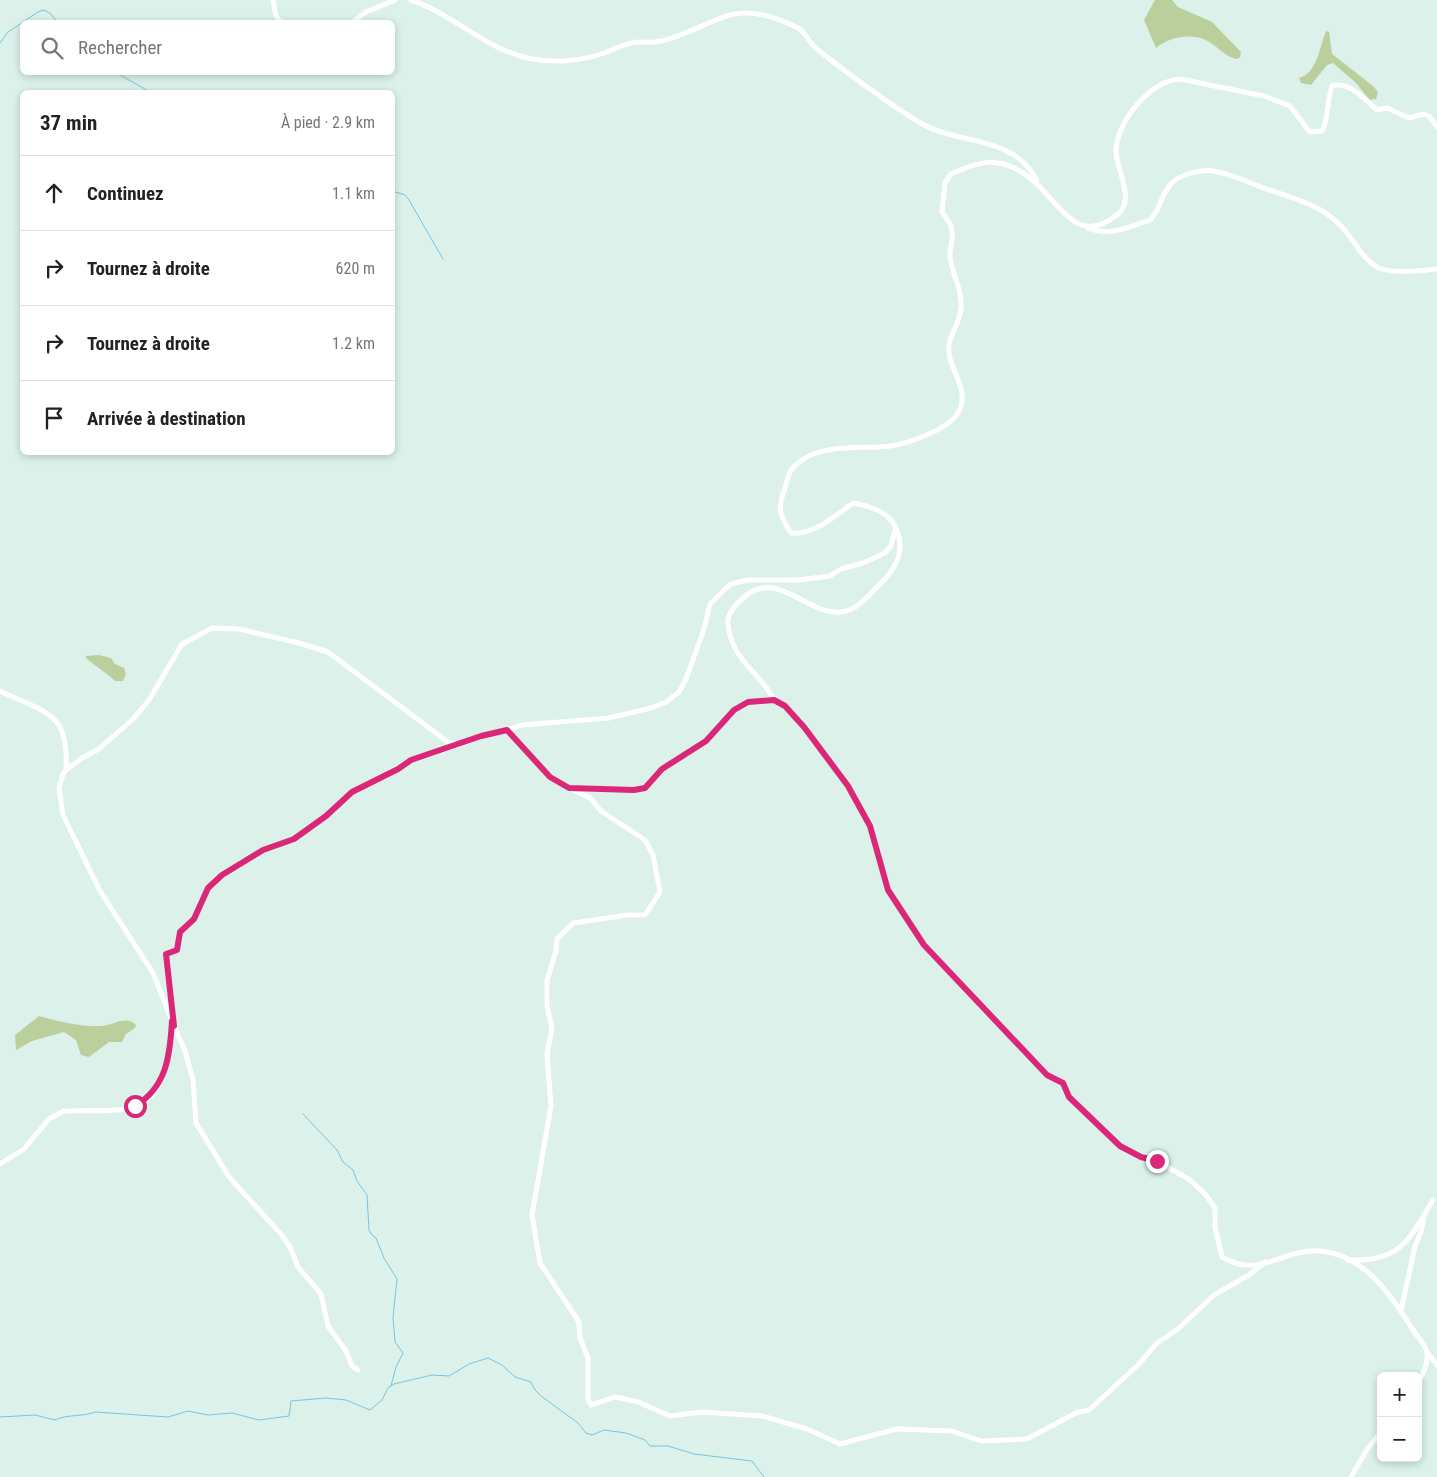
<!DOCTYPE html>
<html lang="fr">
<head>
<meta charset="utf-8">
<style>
	body { margin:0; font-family:"Roboto Condensed",sans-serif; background:#f2f2f2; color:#222 }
	.controls { position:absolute; right:15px; bottom:15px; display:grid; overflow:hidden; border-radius:8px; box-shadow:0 2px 8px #0003 }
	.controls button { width:45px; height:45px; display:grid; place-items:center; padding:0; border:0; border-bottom:1px solid #e0e0e0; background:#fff; color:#222; font:25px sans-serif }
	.stop { position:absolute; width:15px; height:15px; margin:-11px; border:4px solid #db2777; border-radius:50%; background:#fff }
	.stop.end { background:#db2777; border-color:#fff; box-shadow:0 1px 5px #0008 }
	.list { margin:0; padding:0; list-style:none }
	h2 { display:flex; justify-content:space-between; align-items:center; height:65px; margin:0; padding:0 20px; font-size:21px }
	h2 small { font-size:16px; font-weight:400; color:#767676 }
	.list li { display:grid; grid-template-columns:32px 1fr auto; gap:15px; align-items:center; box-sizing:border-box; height:75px; padding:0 20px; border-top:1px solid #e0e0e0 }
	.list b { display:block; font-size:19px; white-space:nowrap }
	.list em { font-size:16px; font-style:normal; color:#767676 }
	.icon { flex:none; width:28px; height:28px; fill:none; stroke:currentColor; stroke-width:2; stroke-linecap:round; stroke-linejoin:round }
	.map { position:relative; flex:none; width:1437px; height:1477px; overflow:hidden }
	.search { position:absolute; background:#fff; box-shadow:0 2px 8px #0003; left:20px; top:20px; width:375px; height:55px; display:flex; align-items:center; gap:12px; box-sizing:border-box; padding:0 18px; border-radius:8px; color:#767676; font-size:19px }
	.panel { position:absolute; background:#fff; box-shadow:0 2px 8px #0003; left:20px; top:90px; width:375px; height:365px; border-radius:8px }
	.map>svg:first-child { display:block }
	.green { fill:#bacf9b }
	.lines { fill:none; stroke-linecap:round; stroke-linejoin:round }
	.stream { stroke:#78c4de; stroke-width:1 }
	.minor { stroke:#fff; stroke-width:5 }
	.route { stroke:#db2777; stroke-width:6 }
</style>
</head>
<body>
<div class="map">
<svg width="1437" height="1477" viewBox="0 0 1437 1477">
	<rect width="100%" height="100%" fill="#dbf1ea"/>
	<!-- green -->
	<g class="green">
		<path d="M1155 0H1172L1178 7 1212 22 1241 52 1240 57 1237 59C1226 57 1220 49 1211 43 1195 32 1170 36 1156 48L1144 20Z"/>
		<path d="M1326 31 1329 32 1332 54 1373 86 1378 92 1376 99 1370 100 1355 82 1333 63 1327 65 1311 85 1301 83 1299 78C1317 74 1320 46 1326 31Z"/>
		<path d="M99 655 111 658 115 664 124 668 126 674 123 681H115C106 672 95 666 86 658V656Z"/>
		<path d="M39 1016C60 1022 81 1027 102 1026 114 1025 126 1015 136 1025L135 1028 126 1034 122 1042H109L89 1057 81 1055 76 1040 64 1032 32 1041 16 1050 15 1035Z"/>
	</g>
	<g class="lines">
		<!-- stream -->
		<g class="stream">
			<path d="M23 22 38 12 44 10 51 14 57 22"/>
			<path d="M0 43 8 32 22 23"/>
			<path d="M115 72 150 92"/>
			<path d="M392 191 405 195 409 200 443 259"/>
			<path d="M303 1114 337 1150 343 1162 353 1170 357 1181 367 1195 369 1230 372 1235 376 1238 384 1258 397 1279 393 1318 395 1342 403 1353 396 1367 391 1386"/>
			<path d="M0 1417 35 1415 55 1420C68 1414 82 1417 95 1412L168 1417 188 1411 208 1415 232 1413 259 1420 289 1416 291 1401 326 1398 346 1400 370 1410 382 1400 388 1388 394 1384 432 1375 449 1376 469 1364 488 1358 502 1365 515 1377 531 1382 535 1390 541 1396 578 1423 586 1433 592 1435 604 1430 626 1433 645 1440 650 1446H668L694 1454 752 1461 764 1477"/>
		</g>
		<!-- minor -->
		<g class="minor">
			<path d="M273 0 276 16 281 22"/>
			<path d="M411 0C454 14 486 51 533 59 554 63 583 61 604 53 613 50 621 45 632 43 640 41 646 43 654 42 664 42 674 37 683 34 702 27 723 14 743 13 760 12 783 20 798 28 807 33 809 44 818 50 850 75 884 101 919 122 958 146 1011 133 1037 180"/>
			<path d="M353 22 366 12 395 0"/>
			<path d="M1088 228C1110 237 1129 227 1150 220 1161 209 1161 192 1174 181 1183 174 1202 169 1214 171 1231 174 1245 181 1261 187 1288 197 1318 203 1339 224 1353 237 1360 257 1377 267 1388 274 1423 271 1437 269"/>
			<path d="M0 691C47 714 69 711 66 770L63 774 59 788 63 815 100 891 153 973 172 1021"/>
			<path d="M774 700 785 706 800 722 848 786 870 826 888 890 924 945 1047 1075 1063 1083 1069 1097 1120 1146 1141 1157 1157 1161 1190 1180 1206 1195 1215 1208V1227L1222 1257C1261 1280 1281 1248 1321 1251 1364 1255 1392 1296 1413 1330 1417 1336 1426 1345 1427 1353 1428 1363 1424 1373 1418 1382"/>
			<path d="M507 730 522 725 609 718 651 708 666 702 679 692 686 679 704 629 710 604 724 590 731 584 748 580H798L830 576 841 569 863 563 885 553 891 546 895 530"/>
			<path d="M66 770 82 758 99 749 134 718 149 700 182 644 212 628 239 629 299 643 328 652 448 742 458 745 481 736 507 730 550 777 569 788 634 790 645 788 662 769 706 741 734 710 748 702 774 700C760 672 736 664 729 631 729 628 727 623 728 620 729 611 737 604 743 598 777 567 807 616 842 612 858 610 870 594 881 583 891 573 901 559 900 544 898 516 877 507 853 503 836 515 813 536 791 533 779 514 777 509 785 488 787 482 788 475 791 470 812 444 851 448 880 447 900 447 947 431 958 413 972 388 946 369 949 345 951 332 960 322 961 309 963 291 952 274 950 257 949 249 954 240 952 231 951 222 946 219 942 212L945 183 951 174C965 168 983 160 998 163 1040 169 1059 222 1086 226 1098 228 1108 222 1117 215 1137 200 1115 168 1116 150 1117 121 1151 80 1180 79L1264 96 1290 106 1310 132 1322 131C1329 117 1327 101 1332 86 1349 80 1366 101 1377 110L1387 108 1409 118 1424 114 1429 116 1437 127"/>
			<path d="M573 790 590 798 601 811 645 840 653 855 660 892 645 915H628L573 923 557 939 556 951 547 981V1006L552 1028 547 1054 551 1106 532 1215 540 1263 579 1322 580 1338 588 1358V1399L591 1405 615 1397 638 1402 670 1416 702 1412 762 1416 807 1429 840 1444 897 1429 952 1431 981 1441 1027 1439 1076 1413 1089 1410 1138 1365 1157 1343 1178 1329 1214 1295 1249 1275 1265 1262"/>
			<path d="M0 1164 24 1149 49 1119 64 1111C83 1110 108 1112 126 1109 165 1102 170 1055 172 1024"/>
			<path d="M1348 1260C1401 1262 1409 1240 1433 1200"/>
			<path d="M1401 1311 1415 1246 1421 1232 1424 1218"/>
			<path d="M1427 1352 1437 1365"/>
			<path d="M358 1370 352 1366 346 1351 328 1326 321 1294 298 1267 290 1247 281 1234 229 1177 196 1123 193 1080 185 1051 174 1026 166 954 177 950 180 932 194 919 208 888 222 875 263 850 294 839 326 816 352 792 411 760 458 745"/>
			<path d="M1351 1477 1366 1451 1381 1432"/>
		</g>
	</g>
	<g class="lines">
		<!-- route -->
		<path class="route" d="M135 1106C167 1087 170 1055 172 1021L174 1026 166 954 177 950 180 932 194 919 208 888 222 875 263 850 294 839 326 816 352 792 398 769 411 760 481 736 507 730 550 777 569 788 634 790 645 788 662 769 706 741 734 710 748 702 774 700 785 706 804 727 848 786 870 826 888 890 924 945 1047 1075 1063 1083 1069 1097 1120 1146 1141 1157 1157 1161"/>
	</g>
</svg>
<div class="controls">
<button>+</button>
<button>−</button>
</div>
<div class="stop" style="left:135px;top:1106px"></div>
<div class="stop end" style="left:1157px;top:1161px"></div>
<div class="search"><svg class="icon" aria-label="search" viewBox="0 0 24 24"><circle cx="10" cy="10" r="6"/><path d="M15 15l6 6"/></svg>Rechercher</div>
<section class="panel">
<h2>37 min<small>À pied · 2.9 km</small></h2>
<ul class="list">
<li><svg class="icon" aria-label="ahead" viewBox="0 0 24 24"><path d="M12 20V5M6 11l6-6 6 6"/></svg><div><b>Continuez</b></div><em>1.1 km</em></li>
<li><svg class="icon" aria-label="right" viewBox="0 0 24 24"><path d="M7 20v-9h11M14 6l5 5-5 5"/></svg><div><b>Tournez à droite</b></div><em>620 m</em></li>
<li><svg class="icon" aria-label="right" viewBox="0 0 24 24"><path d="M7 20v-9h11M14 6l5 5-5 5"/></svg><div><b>Tournez à droite</b></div><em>1.2 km</em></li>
<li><svg class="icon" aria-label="arrive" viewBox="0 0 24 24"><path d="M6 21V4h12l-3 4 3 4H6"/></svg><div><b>Arrivée à destination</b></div></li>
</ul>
</section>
</div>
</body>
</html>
